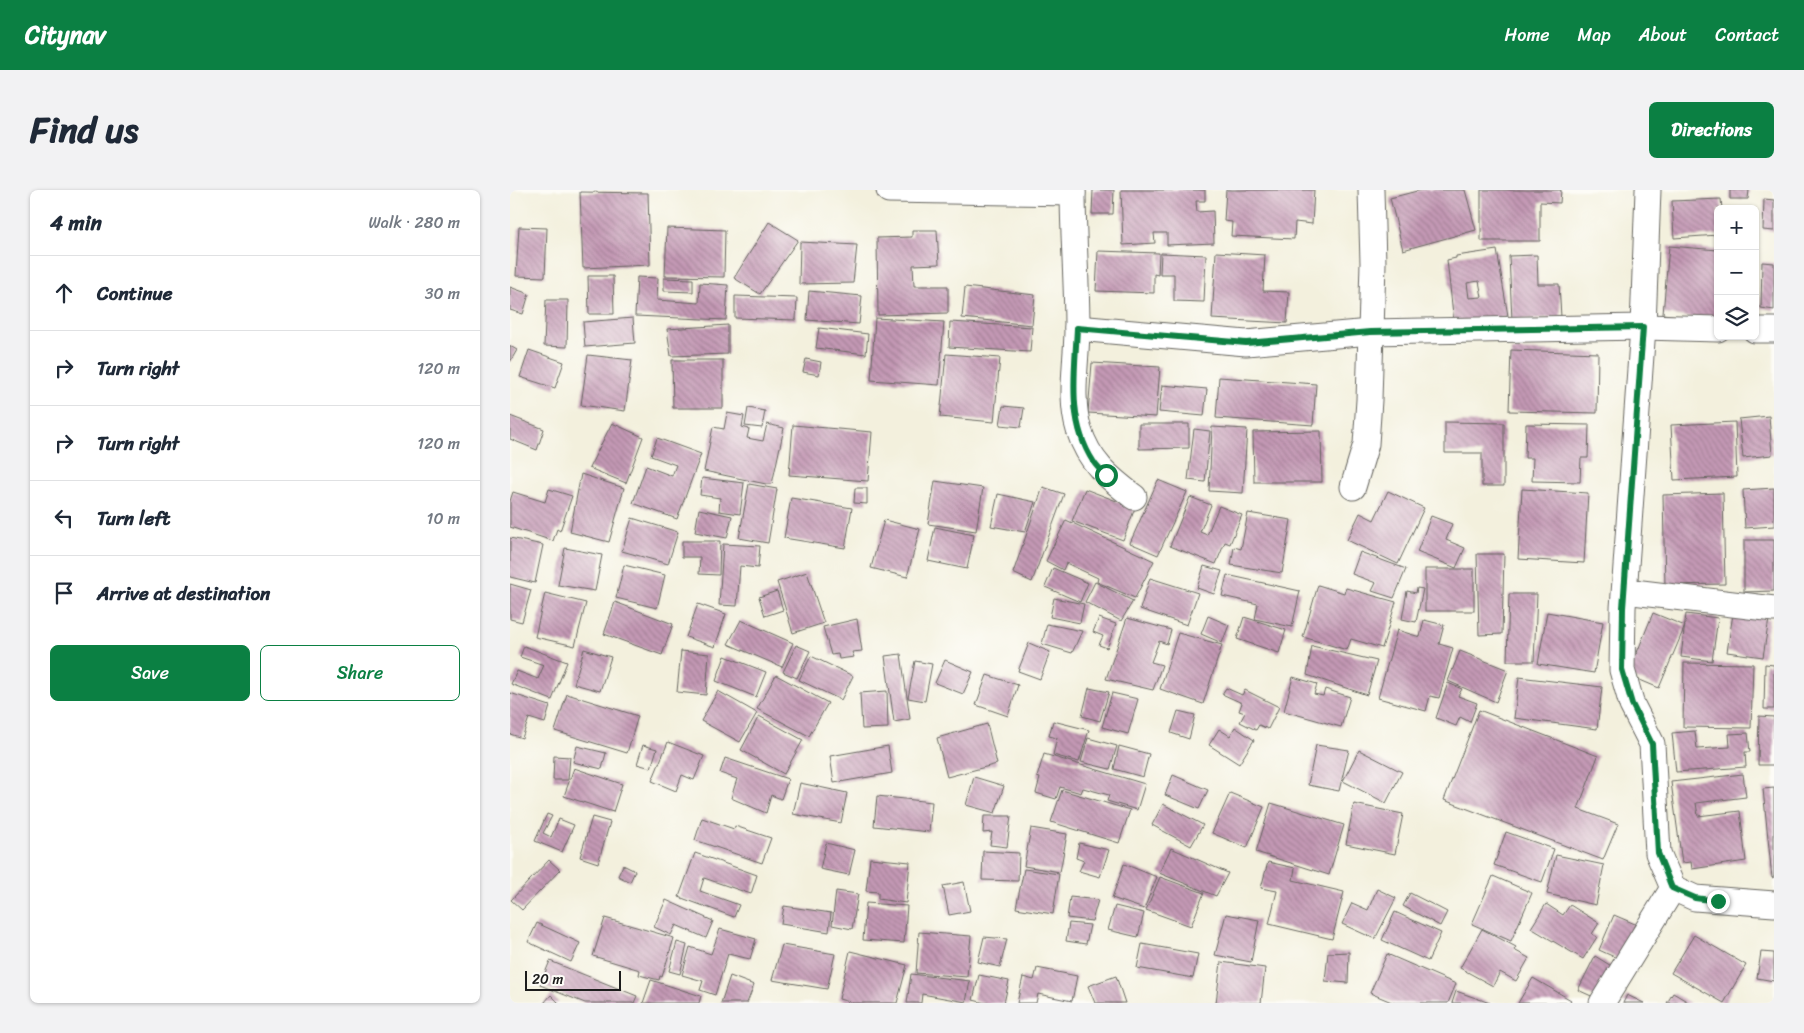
<!DOCTYPE html>
<html lang="en">
<head>
<meta charset="utf-8">
<style>
	body { margin:0; font-family:Sriracha,sans-serif; background:#f2f2f3; color:#1f2937 }
	.controls { position:absolute; right:15px; top:15px; display:grid; overflow:hidden; border-radius:8px; box-shadow:0 1px 4px #0004 }
	.controls button { width:45px; height:45px; display:grid; place-items:center; padding:0; border:0; border-bottom:1px solid #e0e1e3; background:#fff; color:#1f2937; font:25px sans-serif }
	.scale { position:absolute; left:15px; bottom:12px; width:96px; box-sizing:border-box; padding-left:5px; border:2px solid #1c1c1c; border-top:0; font-size:14px; line-height:18px; white-space:nowrap; color:#1c1c1c; -webkit-text-stroke:4px #fdfcf7; paint-order:stroke }
	.stop { position:absolute; width:15px; height:15px; margin:-11px; border:4px solid #0b8043; border-radius:50%; background:#fff }
	.stop.end { background:#0b8043; border-color:#fff; box-shadow:0 1px 5px #0008 }
	.list { margin:0; padding:0; list-style:none }
	h2 { display:flex; justify-content:space-between; align-items:center; height:65px; margin:0; padding:0 20px; font-size:21px }
	h2 small { font-size:16px; font-weight:400; color:#747a83 }
	.list li { display:grid; grid-template-columns:32px 1fr auto; gap:15px; align-items:center; box-sizing:border-box; height:75px; padding:0 20px; border-top:1px solid #e0e1e3 }
	.list b { display:block; font-size:19px; white-space:nowrap }
	.list em { font-size:16px; font-style:normal; color:#747a83 }
	.actions { display:flex; gap:10px; padding:15px 20px }
	.actions a { flex:1; padding:11px 0; border:1px solid #0b8043; border-radius:8px; text-align:center; font-size:18px; color:#0b8043 }
	.actions .main { background:#0b8043; color:#fff }
	.icon { flex:none; width:28px; height:28px; fill:none; stroke:currentColor; stroke-width:2; stroke-linecap:round; stroke-linejoin:round }
	.map { position:relative; flex:none; width:1264px; height:813px; overflow:hidden; border-radius:8px }
	header { display:flex; align-items:center; gap:30px; box-sizing:border-box; height:70px; padding:0 25px; background:#0b8043; color:#fff }
	header strong { font-size:24px }
	nav { display:flex; gap:28px; margin-inline-start:auto; font-size:18px }
	.intro { display:flex; align-items:center; justify-content:space-between; box-sizing:border-box; height:120px; padding:0 30px }
	h1 { margin:0; font-size:35px }
	.button { padding:12px 22px; border-radius:8px; background:#0b8043; color:#fff; font-size:18px; font-weight:700 }
	main { display:flex; gap:30px; padding:0 30px }
	aside { flex:1; background:#fff; border-radius:8px; box-shadow:0 1px 4px #0004 }
	.map>svg:first-child { display:block }
	.building { fill:url(#building-back-hatch); fill-rule:evenodd }
	.lines { fill:none; stroke-linecap:round; stroke-linejoin:round }
	.minor-casing { stroke:#676660; stroke-width:27 }
	.minor { stroke:#fff; stroke-width:25 }
	.route { stroke:#0b8043; stroke-width:6 }
</style>
</head>
<body>
<header>
<strong>Citynav</strong>
<nav><a>Home</a><a>Map</a><a>About</a><a>Contact</a></nav>
</header>
<div class="intro"><h1>Find us</h1><a class="button">Directions</a></div>
<main>
<aside>
<h2>4 min<small>Walk · 280 m</small></h2>
<ul class="list">
<li><svg class="icon" aria-label="ahead" viewBox="0 0 24 24"><path d="M12 20V5M6 11l6-6 6 6"/></svg><div><b>Continue</b></div><em>30 m</em></li>
<li><svg class="icon" aria-label="right" viewBox="0 0 24 24"><path d="M7 20v-9h11M14 6l5 5-5 5"/></svg><div><b>Turn right</b></div><em>120 m</em></li>
<li><svg class="icon" aria-label="right" viewBox="0 0 24 24"><path d="M7 20v-9h11M14 6l5 5-5 5"/></svg><div><b>Turn right</b></div><em>120 m</em></li>
<li><svg class="icon" aria-label="left" viewBox="0 0 24 24"><path d="M17 20v-9H6M10 6l-5 5 5 5"/></svg><div><b>Turn left</b></div><em>10 m</em></li>
<li><svg class="icon" aria-label="arrive" viewBox="0 0 24 24"><path d="M6 21V4h12l-3 4 3 4H6"/></svg><div><b>Arrive at destination</b></div></li>
</ul>
<div class="actions"><a class="main">Save</a><a>Share</a></div>
</aside>
<div class="map">
<svg width="1264" height="813" viewBox="0 0 1264 813">
	<defs>
		<pattern id="building-back-hatch" width="6" height="6" patternUnits="userSpaceOnUse" patternTransform="scale(1.25)"><rect width="6" height="6" fill="#c499b5"/><path d="M-1 5l2 2M0 0l6 6M5-1l2 2" fill="none" stroke="#9e7c92"/></pattern>
	</defs>
	<rect width="100%" height="100%" fill="#fdfcf7"/>
	<filter id="ink" filterUnits="userSpaceOnUse"><feTurbulence type="fractalNoise" baseFrequency=".02" numOctaves="2"/><feDisplacementMap in="SourceGraphic" scale="10" xChannelSelector="R" yChannelSelector="G"/><feConvolveMatrix kernelMatrix="1 2 1 2 8 2 1 2 1" color-interpolation-filters="sRGB"/></filter>
	<filter id="wash" filterUnits="userSpaceOnUse"><feTurbulence type="fractalNoise" baseFrequency=".0096" numOctaves="4" result="noise"/><feDisplacementMap in="SourceGraphic" scale="20" xChannelSelector="R" yChannelSelector="G"/><feGaussianBlur stdDeviation="1.12" result="paint"/><feColorMatrix in="noise" values="0 0 0 0 0 0 0 0 0 0 0 0 0 0 0 0 0 1.4 0 .05"/><feComposite in="paint" operator="in"/></filter>
	<g filter="url(#wash)">
		<rect width="100%" height="100%" fill="#f3f0dd"/>
		<g id="blocks">
			<!-- building -->
			<g class="building">
				<path d="M583 0H604L603 24H582Z"/>
				<path d="M611 0H695V11H686L687 22 703 21 704 53 657 55V43H644L645 53 613 55Z"/>
				<path d="M716 0H804L802 34 785 32 784 49 721 46 722 32 714 31Z"/>
				<path d="M911 0H955L966 40 893 60 880 8Z"/>
				<path d="M971 0H1051L1050 13 1030 12V51H971Z"/>
				<path d="M1220 0H1239L1238 9H1220Z"/>
				<path d="M70 2 138 3 140 75 73 78Z"/>
				<path d="M1211 9 1212 19H1208V45L1164 48 1162 11Z"/>
				<path d="M1254 9 1264 10V41L1253 40Z"/>
				<path d="M259 32 288 50 250 104 224 88Z"/>
				<path d="M9 37 37 38 35 87 6 86Z"/>
				<path d="M157 38 215 40 214 87 155 86Z"/>
				<path d="M402 40H427L429 74 403 75 404 96H438V123L368 125 367 48 402 47Z"/>
				<path d="M290 52 347 55 343 93 289 94Z"/>
				<path d="M1159 56 1208 60V131L1153 124Z"/>
				<path d="M987 60 998 126 976 130 944 133 937 70 946 68V66ZM969 91 972 107 959 108 957 93Z"/>
				<path d="M588 61 649 63 648 85 644 84V103L586 101Z"/>
				<path d="M706 62 755 65 753 101 779 102 777 133 702 129Z"/>
				<path d="M651 63 696 65 694 112 664 111V84H650Z"/>
				<path d="M1027 65 1028 94H1049L1051 127 1002 130 999 66Z"/>
				<path d="M1252 72 1264 73V120L1251 118Z"/>
				<path d="M78 86H103L104 124H79Z"/>
				<path d="M127 87 148 88 147 110 189 113 190 93 218 95 216 130 125 126Z"/>
				<path d="M154 88 183 89V102L154 101Z"/>
				<path d="M0 97 19 104 13 124 0 120Z"/>
				<path d="M455 97 525 105 522 135 452 128Z"/>
				<path d="M299 101 352 106 349 134 297 130Z"/>
				<path d="M225 106 287 108 286 130 225 128Z"/>
				<path d="M36 110H58L57 157 34 156Z"/>
				<path d="M123 128 125 153 75 157 73 132Z"/>
				<path d="M365 128 434 132 429 195 361 190Z"/>
				<path d="M440 132 522 137 520 162 439 157Z"/>
				<path d="M218 135V164L161 166 157 139Z"/>
				<path d="M309 138 358 144 356 164 306 158Z"/>
				<path d="M0 156 7 160 0 172Z"/>
				<path d="M19 160 54 172 45 198 10 187Z"/>
				<path d="M1001 160 1088 163 1087 223 999 221Z"/>
				<path d="M436 164 490 168 484 232 430 227Z"/>
				<path d="M78 165 122 170 115 221 71 215Z"/>
				<path d="M296 169 311 172 309 185 293 182Z"/>
				<path d="M162 170H213V218H163Z"/>
				<path d="M582 173 650 177 646 227 578 223Z"/>
				<path d="M709 187 806 194 803 235 706 228Z"/>
				<path d="M652 195 697 199 694 226 649 222Z"/>
				<path d="M493 216 514 218 511 237 490 235Z"/>
				<path d="M238 218 255 221 252 238 235 236Z"/>
				<path d="M217 223 234 226 232 237 239 239 237 248 253 251 257 234 274 238 262 294H256L194 281 203 237 214 239Z"/>
				<path d="M0 226 34 239 27 260 0 249Z"/>
				<path d="M1259 226 1262 265 1233 268 1229 229Z"/>
				<path d="M935 232 994 233V296H972V263H935Z"/>
				<path d="M1225 232 1227 287 1164 290 1161 235Z"/>
				<path d="M102 233 133 247 116 293 79 278Z"/>
				<path d="M629 234H679V258L629 259Z"/>
				<path d="M1016 234 1079 235 1078 268H1071L1070 292 1022 291 1023 268H1015Z"/>
				<path d="M283 235 362 242 358 291 279 285Z"/>
				<path d="M702 237 737 239 733 303 699 301Z"/>
				<path d="M684 239 700 241 695 292 678 290Z"/>
				<path d="M811 241 812 292H744L743 242Z"/>
				<path d="M147 248 191 264 167 329 123 313 136 276 162 286 166 275 141 266Z"/>
				<path d="M71 284 114 298 99 352 60 342Z"/>
				<path d="M192 288 234 293 230 324 209 321 210 308 190 305Z"/>
				<path d="M648 290 677 302 648 365 620 353Z"/>
				<path d="M425 291 473 298 466 341 418 334Z"/>
				<path d="M239 294 267 299 258 353 229 348Z"/>
				<path d="M533 297 554 304 522 392 503 383Z"/>
				<path d="M345 298H357V314L344 313Z"/>
				<path d="M1264 298V336L1235 338 1233 300Z"/>
				<path d="M39 299 62 306 50 341 47 339 43 351 0 337V311L3 302 35 312Z"/>
				<path d="M575 299 625 318 613 350 562 331Z"/>
				<path d="M1012 299 1078 303 1074 373 1008 369Z"/>
				<path d="M878 301 914 318 888 374 837 350 850 323 864 330Z"/>
				<path d="M1213 303 1215 394 1155 395 1153 305Z"/>
				<path d="M488 304 525 312 515 342 481 336Z"/>
				<path d="M680 307 701 315 690 342 697 345 709 316 732 325 720 354 715 352 706 374 660 356Z"/>
				<path d="M281 308 342 318 335 358 274 348Z"/>
				<path d="M189 319 222 326 217 348 185 342Z"/>
				<path d="M738 323 781 330 772 383 721 375 724 357 731 359Z"/>
				<path d="M921 326 942 334 936 350 955 358 946 378 907 362Z"/>
				<path d="M122 328 168 342 158 374 112 361Z"/>
				<path d="M374 330 410 339 397 387 361 378Z"/>
				<path d="M556 330 644 371 625 408 587 392 588 388 556 373 553 380 536 371Z"/>
				<path d="M425 337 464 345 457 379 418 371Z"/>
				<path d="M0 348 33 355 25 393 0 387Z"/>
				<path d="M1234 350H1264V401L1234 402Z"/>
				<path d="M172 351H210L209 385 189 384 190 367H172Z"/>
				<path d="M213 354 250 356 248 378 230 376 227 416 209 415Z"/>
				<path d="M55 358 92 365 85 401 48 395Z"/>
				<path d="M850 362 896 379 884 408 862 401 866 393 842 384Z"/>
				<path d="M967 364H994L992 444 969 445Z"/>
				<path d="M114 375 155 385 147 418 106 408Z"/>
				<path d="M694 376 712 381 704 404 687 398Z"/>
				<path d="M543 378 578 393 570 412 535 397Z"/>
				<rect x="915" y="379" width="49" height="42"/>
				<path d="M297 382 314 433 283 443 267 392Z"/>
				<path d="M717 385 790 401 782 437 745 429 748 414 712 406Z"/>
				<path d="M640 388 688 403 677 435 630 419Z"/>
				<path d="M585 392 623 411 611 431 575 412Z"/>
				<path d="M0 394 21 400 12 432 0 429Z"/>
				<path d="M808 395 834 403 836 398 886 412 872 458 841 449 837 460 793 447Z"/>
				<path d="M907 398 913 399 906 432 892 429 897 401 906 403Z"/>
				<path d="M267 401 273 420 255 426 249 407Z"/>
				<path d="M35 403 76 413 65 456 25 447Z"/>
				<path d="M999 404H1027L1024 471H997Z"/>
				<path d="M544 408 574 414 570 433 540 427Z"/>
				<path d="M105 412 163 434 152 465 94 444Z"/>
				<path d="M188 414 216 424 205 457 176 447Z"/>
				<path d="M1037 422 1093 432 1084 483 1028 474Z"/>
				<path d="M1143 423 1175 436 1149 498 1118 485Z"/>
				<path d="M1176 424 1208 428 1202 471 1171 467Z"/>
				<path d="M1223 424 1259 429 1253 467 1217 462Z"/>
				<path d="M698 426 719 435 712 453 691 444Z"/>
				<path d="M734 427 776 440 769 463 727 449Z"/>
				<path d="M589 428 606 434 597 458 589 455 593 446 583 442Z"/>
				<path d="M617 428 661 440 657 454 649 451 641 472 652 475 643 500 596 489Z"/>
				<path d="M347 429 352 461 342 462 344 467 329 469 328 464 321 465 313 437Z"/>
				<path d="M231 430 283 453 272 477 218 454Z"/>
				<path d="M914 430 934 435 929 454 943 458 929 508 920 506 916 521 868 508 887 440 910 447Z"/>
				<path d="M537 434 572 441 562 463 532 454Z"/>
				<path d="M668 443 712 455 693 514 650 499Z"/>
				<path d="M519 453 540 462 530 489 508 481Z"/>
				<path d="M286 455 300 461 287 488 273 482Z"/>
				<path d="M14 456 57 472 42 510 1 494 7 481 28 489 34 475 10 467Z"/>
				<path d="M802 456 867 471 857 505 797 485Z"/>
				<path d="M74 459 101 467 90 501 64 494Z"/>
				<path d="M171 461 199 464 196 505 167 502Z"/>
				<path d="M950 461 998 480 986 512 938 491Z"/>
				<path d="M391 464 400 529 384 532 375 466Z"/>
				<path d="M215 466 256 482 246 507 206 491Z"/>
				<path d="M301 466 343 486 331 510 289 490Z"/>
				<path d="M435 470 463 482 453 504 425 493Z"/>
				<path d="M405 471 422 474 415 511 398 508Z"/>
				<path d="M1174 473 1243 474 1241 538 1173 537Z"/>
				<path d="M1255 474 1264 475V519H1254Z"/>
				<path d="M266 485 318 513 299 546 247 519Z"/>
				<path d="M477 485 508 495 498 526 466 515Z"/>
				<path d="M783 487 807 494 804 504 813 506 815 499 840 507 831 537 774 521Z"/>
				<path d="M1009 487 1092 497 1087 539 1004 528Z"/>
				<path d="M938 493 952 499 948 506 967 513 960 532 950 527 946 536 926 528Z"/>
				<path d="M579 498 599 502 590 531 572 526Z"/>
				<path d="M716 498 732 505 735 500 769 517 758 539 749 535 746 540 730 532 735 523 729 521 732 513 712 504Z"/>
				<path d="M208 501 247 523 230 552 191 531Z"/>
				<path d="M377 501 378 538 352 539 350 503Z"/>
				<path d="M0 503 40 516 35 533 19 528 12 548 0 544Z"/>
				<path d="M602 503 628 509 618 544 592 537Z"/>
				<path d="M57 504 128 526 117 563 45 541Z"/>
				<path d="M969 520 1088 566 1068 619 1108 634 1093 670 934 610Z"/>
				<path d="M668 521 685 525 679 549 661 543Z"/>
				<path d="M249 526 293 550 274 584 231 560Z"/>
				<path d="M1249 526 1264 527V575H1248Z"/>
				<path d="M543 531 579 540 569 572 543 565 547 548 539 546Z"/>
				<path d="M477 534 487 574 437 587 427 548Z"/>
				<path d="M725 537 744 550 729 574 699 555 709 539 720 546Z"/>
				<path d="M1185 541 1187 559 1220 557 1219 544 1238 543 1240 562H1235L1236 577 1166 582 1162 543Z"/>
				<path d="M578 548 607 556 600 579 571 572Z"/>
				<path d="M158 552 194 566 184 590 172 585 166 601 142 591Z"/>
				<path d="M133 555 147 559 141 578 127 574Z"/>
				<path d="M806 555 839 560 829 601 798 595Z"/>
				<path d="M67 556 96 563 92 579 63 572Z"/>
				<path d="M378 556 382 583 324 593 320 566Z"/>
				<path d="M609 556 639 564 633 587 604 579Z"/>
				<path d="M849 560 892 582 876 613 833 591Z"/>
				<path d="M534 564 635 594 627 620 597 611 599 605 573 598 571 603 550 597 546 609 526 603 530 588 527 587Z"/>
				<path d="M44 566 60 567 58 590H43Z"/>
				<path d="M215 568 278 589 271 609 261 605 256 623 221 608 227 589 210 583Z"/>
				<path d="M64 578 112 594 103 622 54 606Z"/>
				<path d="M1233 584 1236 607 1186 613 1188 626 1230 621 1236 671 1182 679 1181 672 1172 673 1161 592Z"/>
				<path d="M663 585 698 600 689 619 655 605Z"/>
				<path d="M464 587 494 596 485 623 456 615Z"/>
				<path d="M290 593 337 603 331 633 283 624Z"/>
				<path d="M1264 598V687L1262 688 1253 599Z"/>
				<path d="M552 600 620 620 609 653 541 632Z"/>
				<path d="M720 603 754 617 737 658 702 643Z"/>
				<path d="M367 606 422 612 419 642 364 636Z"/>
				<path d="M761 613 834 635 819 685 746 662Z"/>
				<path d="M653 614 693 635 681 656 642 635Z"/>
				<path d="M844 614 893 624 885 664 836 654Z"/>
				<path d="M37 624 42 626 33 643 41 647 49 629 64 635 52 662 25 651Z"/>
				<path d="M474 626H501L497 657 480 655 482 642 473 643Z"/>
				<path d="M82 627 100 632 88 673 70 667Z"/>
				<path d="M192 628 224 639 225 636 261 648 252 673 185 650Z"/>
				<path d="M521 638 557 644 550 682 514 676Z"/>
				<path d="M996 642 1044 659 1032 692 984 675Z"/>
				<path d="M316 653 345 660 339 685 310 679Z"/>
				<path d="M569 653 599 660 590 687 569 681 574 671 566 668Z"/>
				<path d="M661 658 718 683 706 706 649 683Z"/>
				<path d="M473 661 509 663 508 691 472 690Z"/>
				<path d="M185 663 247 685 241 704 194 688 190 701 229 715 224 727 169 707Z"/>
				<path d="M1046 665 1094 675 1086 715 1037 704Z"/>
				<path d="M360 668 400 672 396 713 368 709V702L356 701Z"/>
				<path d="M39 670 50 680 12 720 1 710Z"/>
				<path d="M758 672 785 678 783 690 834 702 822 749 759 734 767 701 751 698Z"/>
				<path d="M614 674 647 687 634 719 602 708Z"/>
				<path d="M113 675 125 681 120 692 108 686Z"/>
				<path d="M514 679 549 684 543 724 506 718Z"/>
				<path d="M983 686 1022 703 1001 751 962 734Z"/>
				<path d="M650 687 694 703 681 736 636 720Z"/>
				<path d="M454 692 460 721 439 725 433 696Z"/>
				<path d="M867 699 886 708 865 749 832 734 842 713 858 720Z"/>
				<path d="M326 701 348 704 342 739 322 735Z"/>
				<path d="M900 703 937 722 930 736 893 716Z"/>
				<path d="M560 707 588 710 582 731 557 728Z"/>
				<path d="M156 710 203 731 196 748 166 735 161 745 144 737Z"/>
				<path d="M356 713 397 716 394 753 353 750Z"/>
				<path d="M1036 714 1053 725 1060 715 1089 733 1082 744 1087 747 1073 769 1021 738Z"/>
				<path d="M274 716 321 723 319 742 271 734Z"/>
				<path d="M605 716 634 723 628 747 598 740Z"/>
				<path d="M885 722 931 743 918 771 872 750Z"/>
				<path d="M716 724 749 730 741 772 705 765Z"/>
				<path d="M1104 725 1125 734 1109 769 1089 760Z"/>
				<path d="M95 728 164 748 152 787 150 786 149 790 129 785 130 780 83 766Z"/>
				<path d="M27 733 70 753 61 772 18 752Z"/>
				<path d="M559 733 580 735 576 754 556 751Z"/>
				<path d="M210 739 246 749 240 769 218 764 205 805 190 800 193 791 172 785 180 757 201 764Z"/>
				<path d="M972 739 1006 757 1004 760 1019 768 1006 791 990 782 983 796 950 778Z"/>
				<path d="M409 742 461 746 457 787 406 783Z"/>
				<path d="M1184 745 1236 775 1214 813 1161 783Z"/>
				<path d="M474 747 497 749 490 777 468 772Z"/>
				<path d="M167 752 177 755 170 784 159 781Z"/>
				<path d="M632 754 688 764 683 788 627 778Z"/>
				<path d="M272 755 325 764 317 799 262 790Z"/>
				<path d="M340 761 397 775 387 813H343L329 809Z"/>
				<path d="M839 762 838 793 815 791 818 763Z"/>
				<path d="M1251 762 1264 763V791L1247 788Z"/>
				<path d="M877 764 946 794 938 813H884L860 803Z"/>
				<path d="M1085 766 1103 777 1088 809 1068 800Z"/>
				<path d="M40 771 127 806 124 813H75L30 795Z"/>
				<path d="M711 772 755 778 751 813H706Z"/>
				<path d="M527 778 567 786 562 811 528 804 526 813H507L513 787 524 790Z"/>
				<path d="M401 784 460 791 456 812 412 804 411 813H397Z"/>
				<path d="M469 785 499 791 494 813H475L463 810Z"/>
				<path d="M220 786 244 795 237 813H211Z"/>
				<path d="M606 786 615 813H585L578 796Z"/>
				<path d="M1023 788 1061 810 1059 813H1008Z"/>
				<path d="M141 790 191 806 189 813H133Z"/>
				<path d="M946 801 980 813H942Z"/>
				<path d="M1163 803 1180 813H1157Z"/>
				<path d="M41 805 49 813H34Z"/>
				<path d="M1117 805 1134 813H1113Z"/>
			</g>
		</g>
	</g>
	<g filter="url(#ink)">
		<use href="#blocks" fill-opacity="0" stroke="#676660" stroke-width="1"/>
		<g class="lines">
			<!-- minor casing -->
			<g class="minor-casing">
				<g id="minor">
					<path d="M379 0 563 3"/>
					<path d="M563 0C563 46 567 92 567 138 567 171 559 208 569 240 579 272 598 287 624 307"/>
					<path d="M1138 0 1133 137 1113 418 1112 480 1122 515 1142 554 1148 663 1163 698 1185 708 1264 714"/>
					<path d="M567 138 736 153 860 142 1133 137 1208 139"/>
					<path d="M1245 140H1264"/>
					<path d="M843 297 856 254 859 210 863 73 861 0"/>
					<path d="M1115 401 1264 419"/>
					<path d="M1092 813 1163 698"/>
				</g>
			</g>
			<!-- minor -->
			<use href="#minor" class="minor"/>
		</g>
	</g>
	<g class="lines" filter="url(#ink)">
		<!-- route -->
		<path class="route" d="M596 285C591 281 586 276 583 271 557 231 565 182 567 138L736 153 860 142 1133 137 1113 418 1112 480 1122 514 1142 554 1148 663 1162 698 1185 708 1208 711"/>
	</g>
</svg>
<div class="controls">
<button>+</button>
<button>−</button>
<button><svg class="icon" aria-label="layers" viewBox="0 0 24 24"><path d="M12 4l9 5-9 5-9-5zM3 14l9 5 9-5"/></svg></button>
</div>
<div class="scale">20 m</div>
<div class="stop" style="left:596px;top:285px"></div>
<div class="stop end" style="left:1208px;top:711px"></div>
</div>
</main>
</body>
</html>
